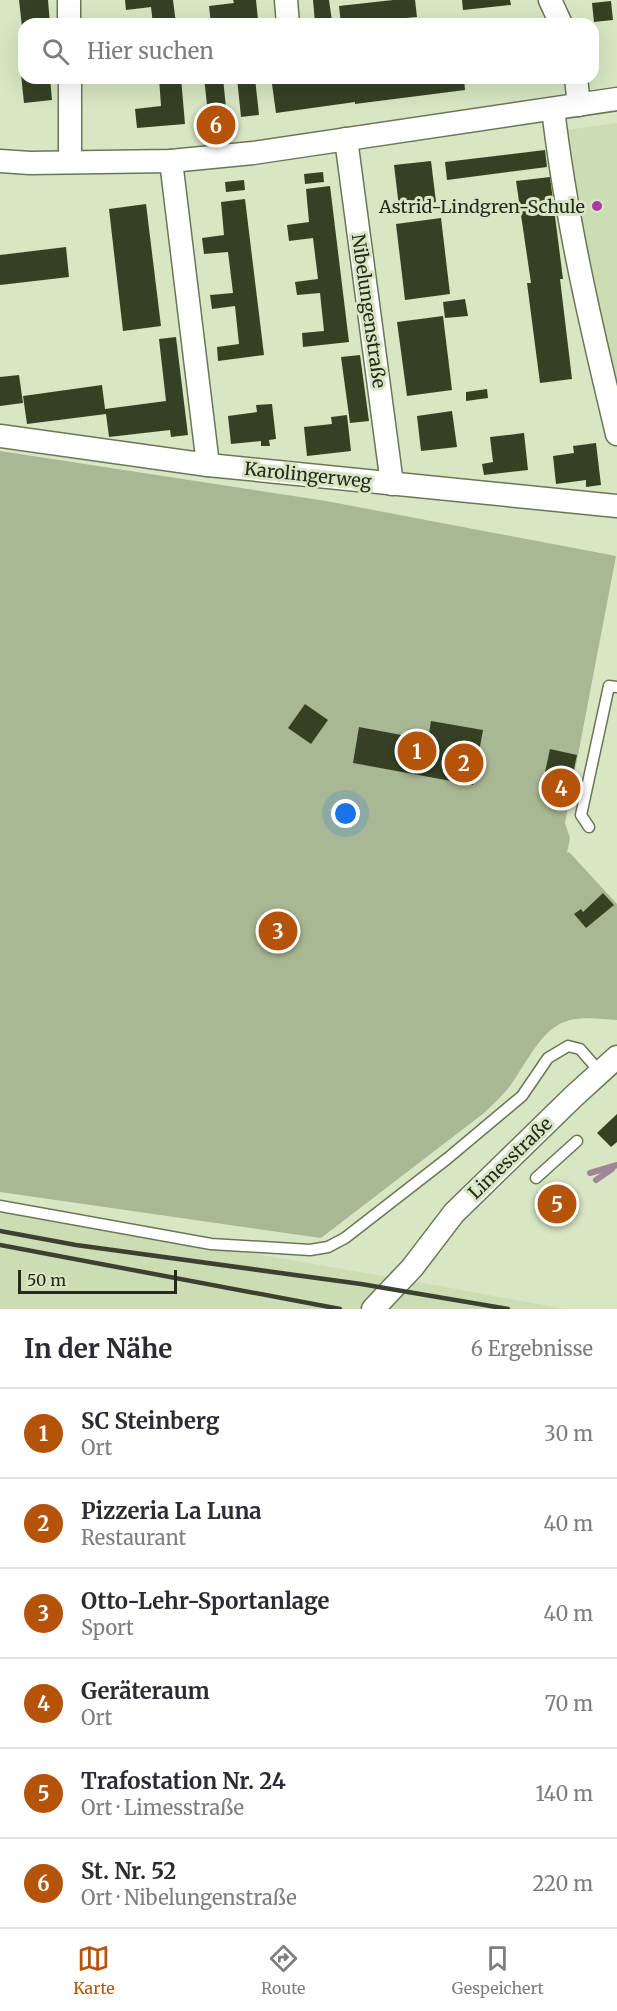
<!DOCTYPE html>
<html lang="de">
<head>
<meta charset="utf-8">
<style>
	body { margin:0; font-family:Merriweather,serif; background:#f2f2f3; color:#2b2b33 }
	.scale { position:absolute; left:18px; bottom:15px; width:159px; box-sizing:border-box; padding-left:6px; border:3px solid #24291c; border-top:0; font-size:16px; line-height:21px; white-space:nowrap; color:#24291c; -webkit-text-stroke:4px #d8e6c3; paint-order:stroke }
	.you { position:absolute; left:346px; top:814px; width:21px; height:21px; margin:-15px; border:4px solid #fff; border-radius:50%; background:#1a73e8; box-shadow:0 0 0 9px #1a73e833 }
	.badge { display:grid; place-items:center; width:39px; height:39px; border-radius:50%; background:#b45309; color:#fff; font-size:20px; font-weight:700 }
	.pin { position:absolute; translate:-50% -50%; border:3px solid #fff; box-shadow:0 2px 6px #0006 }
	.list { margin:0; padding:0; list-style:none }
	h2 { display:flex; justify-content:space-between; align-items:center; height:78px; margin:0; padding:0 24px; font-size:26px }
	h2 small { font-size:20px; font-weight:400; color:#7c7c81 }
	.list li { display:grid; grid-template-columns:39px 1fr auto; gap:18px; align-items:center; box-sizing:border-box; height:90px; padding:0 24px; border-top:2px solid #e1e1e2 }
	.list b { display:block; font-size:22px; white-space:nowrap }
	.list p { margin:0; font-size:20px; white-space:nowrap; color:#7c7c81 }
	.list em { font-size:20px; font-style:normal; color:#7c7c81 }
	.icon { flex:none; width:33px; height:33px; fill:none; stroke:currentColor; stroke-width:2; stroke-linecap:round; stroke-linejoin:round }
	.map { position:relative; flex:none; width:617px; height:1309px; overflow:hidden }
	.search { position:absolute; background:#fff; box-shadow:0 6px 24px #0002; left:18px; right:18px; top:18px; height:66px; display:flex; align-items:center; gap:15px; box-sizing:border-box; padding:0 21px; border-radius:18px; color:#7c7c81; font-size:22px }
	.sheet { height:618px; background:#fff }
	nav { display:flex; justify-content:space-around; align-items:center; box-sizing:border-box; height:84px; border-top:2px solid #e1e1e2; background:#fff; font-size:16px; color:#7c7c81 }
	nav a { display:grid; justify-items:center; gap:3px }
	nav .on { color:#b45309 }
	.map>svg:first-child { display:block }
	.built { fill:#ccdcb3 }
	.green { fill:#a9b894 }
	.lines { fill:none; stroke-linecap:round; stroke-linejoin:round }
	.stream { stroke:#a08598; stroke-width:6 }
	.building { fill:#364124 }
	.lane-casing { stroke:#6a7757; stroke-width:13 }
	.street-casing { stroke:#6a7757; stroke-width:25 }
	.lane { stroke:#fff; stroke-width:10 }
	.street { stroke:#fff; stroke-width:22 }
	.rail { stroke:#3b4131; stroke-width:4.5 }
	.poi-dot { fill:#a93d9d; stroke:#d8e6c3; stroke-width:2 }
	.labels { text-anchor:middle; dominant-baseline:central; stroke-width:6; stroke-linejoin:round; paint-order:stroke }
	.poi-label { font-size:18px; fill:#24291c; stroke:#d8e6c3; text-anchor:end }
	.street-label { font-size:18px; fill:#24291c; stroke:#d8e6c3 }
</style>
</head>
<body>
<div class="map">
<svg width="617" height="1309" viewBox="0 0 617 1309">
	<rect width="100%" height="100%" fill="#d8e6c3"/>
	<!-- built -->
	<g class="built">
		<path d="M617 123V398L588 282 567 130Z"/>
		<path d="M0 1210 435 1285 564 1309H0Z"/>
	</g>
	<!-- green -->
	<path class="green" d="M0 451 326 501 616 556 565 823 570 838 567 853 569 852 617 904V1020C598 1019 575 1015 558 1025 539 1035 523 1068 510 1086 502 1096 493 1104 484 1113L321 1238 0 1192Z"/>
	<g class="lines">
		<!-- stream -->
		<g class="stream">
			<path d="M590 1173 617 1165"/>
			<path d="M596 1180 612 1169"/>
		</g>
	</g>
	<!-- building -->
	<g class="building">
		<path d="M19 0H48L50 24H24V27H22Z"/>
		<path d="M125 0H173L176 24H153L151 7 126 10Z"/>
		<path d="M233 0H256L258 20 249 21V24H211L209 6 234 3Z"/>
		<path d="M313 0H329L332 21 315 23Z"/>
		<path d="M393 0H415L417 17 341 24 339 6Z"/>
		<path d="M462 0H510L511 5 463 10Z"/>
		<path d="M611 1 613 20 594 22 592 3Z"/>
		<path d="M529 18 530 24H507V20Z"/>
		<path d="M20 65H24V78H50L52 100 24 103Z"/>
		<path d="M159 78H181L185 124 137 128 135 109 161 106Z"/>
		<path d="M204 78H223L227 118 223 119 224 129 210 131Z"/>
		<path d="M237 78H255L259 115 241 117Z"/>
		<path d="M314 78H464L465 90 355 104V102L276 113 272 84Z"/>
		<path d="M545 150 547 167 447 180 445 162Z"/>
		<path d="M431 161 436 202 399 207 394 165Z"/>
		<path d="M323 172 324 182 305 184 304 174Z"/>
		<path d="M550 177 563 279H560L572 379 540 383 527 283H531L516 181Z"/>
		<path d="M244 180 245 190 226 192 225 182Z"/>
		<path d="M330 186 349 342 303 347 302 333 324 331 320 293 297 295 295 282 318 279 313 238 289 241 287 225 309 222 306 189Z"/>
		<path d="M245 199 264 355 218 361 217 347 239 344 235 306 212 309 210 295 233 293 228 252 204 254 202 238 224 235 221 202Z"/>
		<path d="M146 204 161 326 123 331 109 209Z"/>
		<path d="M441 218 450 294 405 300 396 224Z"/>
		<path d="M66 247 69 277 0 285V255Z"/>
		<path d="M465 299 468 316 445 318 443 302Z"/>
		<path d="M443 316 452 390 407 396 397 322Z"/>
		<path d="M176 337 188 435 171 437 170 430 109 437 106 414 27 424 23 396 102 385 105 409 166 401 159 339Z"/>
		<path d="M360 355 369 421 350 423 341 357Z"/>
		<path d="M19 375 23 403 0 406V377Z"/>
		<path d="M487 389 488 398 466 401V392Z"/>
		<path d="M272 404 276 439 269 440 270 446H261V441L231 444 228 416 257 412 256 405Z"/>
		<path d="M452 411 457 447 421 451 417 416Z"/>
		<path d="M347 415 351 451 307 456 304 427 332 424 331 417Z"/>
		<path d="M524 433 528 470 484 475 482 464 493 462 490 437Z"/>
		<path d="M596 443 601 485 586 487V480L556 484 553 456 574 453 573 446Z"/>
		<path d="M305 704 328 720 311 744 288 728Z"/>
		<path d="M431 721 483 730 473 785 353 763 359 727 428 740Z"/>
		<path d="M550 749 577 755 566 806 548 802 554 774 545 772Z"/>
		<path d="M603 893 614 905 586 928 574 914 581 909 583 912Z"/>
		<path d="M617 1114V1142L611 1147 597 1133Z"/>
		<path d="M549 1183 577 1215 565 1225 537 1193Z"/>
	</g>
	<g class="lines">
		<!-- lane casing -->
		<g class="lane-casing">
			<g id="lane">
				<path d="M589 827 581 815 609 686 617 687"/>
				<path d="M536 1178 577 1141"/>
				<path d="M0 1206 211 1244 310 1250 328 1247 345 1238 448 1158 522 1096 548 1058 568 1046 580 1049 600 1072"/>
			</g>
		</g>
		<!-- street casing -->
		<g class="street-casing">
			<g id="street">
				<path d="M69 0V24"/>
				<path d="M286 0 288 24"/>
				<path d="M550 0 561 24"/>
				<path d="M70 78V162"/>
				<path d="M576 78 579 105"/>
				<path d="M553 109C566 219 591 326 617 434"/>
				<path d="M346 139 392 484"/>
				<path d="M0 161 30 163 171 161 253 153 617 99"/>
				<path d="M171 161 208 465"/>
				<path d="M0 436 208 465 617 506"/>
				<path d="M373 1309 412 1268 454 1213 573 1097 617 1057"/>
			</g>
		</g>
		<!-- lane -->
		<use href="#lane" class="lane"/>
		<!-- street -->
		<use href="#street" class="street"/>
		<!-- rail -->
		<g class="rail">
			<path d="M0 1231 76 1245 361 1284 508 1309"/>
			<path d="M0 1245 340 1309"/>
		</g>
	</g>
	<!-- markers -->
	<circle class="poi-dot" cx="597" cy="206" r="6"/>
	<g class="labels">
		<!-- poi labels -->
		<g class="poi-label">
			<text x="585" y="206">Astrid-Lindgren-Schule</text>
		</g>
		<!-- street labels -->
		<g class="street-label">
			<text transform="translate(369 311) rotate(82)">Nibelungenstraße</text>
			<text transform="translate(308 475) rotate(6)">Karolingerweg</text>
			<text transform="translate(510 1158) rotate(-44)">Limesstraße</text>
		</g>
	</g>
</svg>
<div class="scale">50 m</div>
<div class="you"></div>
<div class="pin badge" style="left:417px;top:751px">1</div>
<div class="pin badge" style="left:464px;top:763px">2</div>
<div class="pin badge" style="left:278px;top:931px">3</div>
<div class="pin badge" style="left:561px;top:788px">4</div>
<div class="pin badge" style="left:557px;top:1204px">5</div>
<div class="pin badge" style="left:216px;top:125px">6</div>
<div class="search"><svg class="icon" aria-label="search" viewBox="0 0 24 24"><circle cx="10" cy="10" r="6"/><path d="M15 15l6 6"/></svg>Hier suchen</div>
</div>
<section class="sheet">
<h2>In der Nähe<small>6 Ergebnisse</small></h2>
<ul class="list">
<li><span class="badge">1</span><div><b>SC Steinberg</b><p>Ort</p></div><em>30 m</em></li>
<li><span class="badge">2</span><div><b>Pizzeria La Luna</b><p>Restaurant</p></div><em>40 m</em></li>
<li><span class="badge">3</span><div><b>Otto-Lehr-Sportanlage</b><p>Sport</p></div><em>40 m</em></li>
<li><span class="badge">4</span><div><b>Geräteraum</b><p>Ort</p></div><em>70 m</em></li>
<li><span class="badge">5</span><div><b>Trafostation Nr. 24</b><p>Ort · Limesstraße</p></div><em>140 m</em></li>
<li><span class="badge">6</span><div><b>St. Nr. 52</b><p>Ort · Nibelungenstraße</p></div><em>220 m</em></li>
</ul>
</section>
<nav>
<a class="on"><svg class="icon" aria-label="map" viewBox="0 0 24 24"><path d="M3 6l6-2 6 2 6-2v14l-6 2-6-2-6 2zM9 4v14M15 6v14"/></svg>Karte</a>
<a><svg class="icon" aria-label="directions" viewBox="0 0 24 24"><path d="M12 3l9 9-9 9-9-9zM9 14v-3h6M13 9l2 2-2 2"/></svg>Route</a>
<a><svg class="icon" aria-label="saved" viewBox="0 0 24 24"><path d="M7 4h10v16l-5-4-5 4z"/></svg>Gespeichert</a>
</nav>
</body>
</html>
